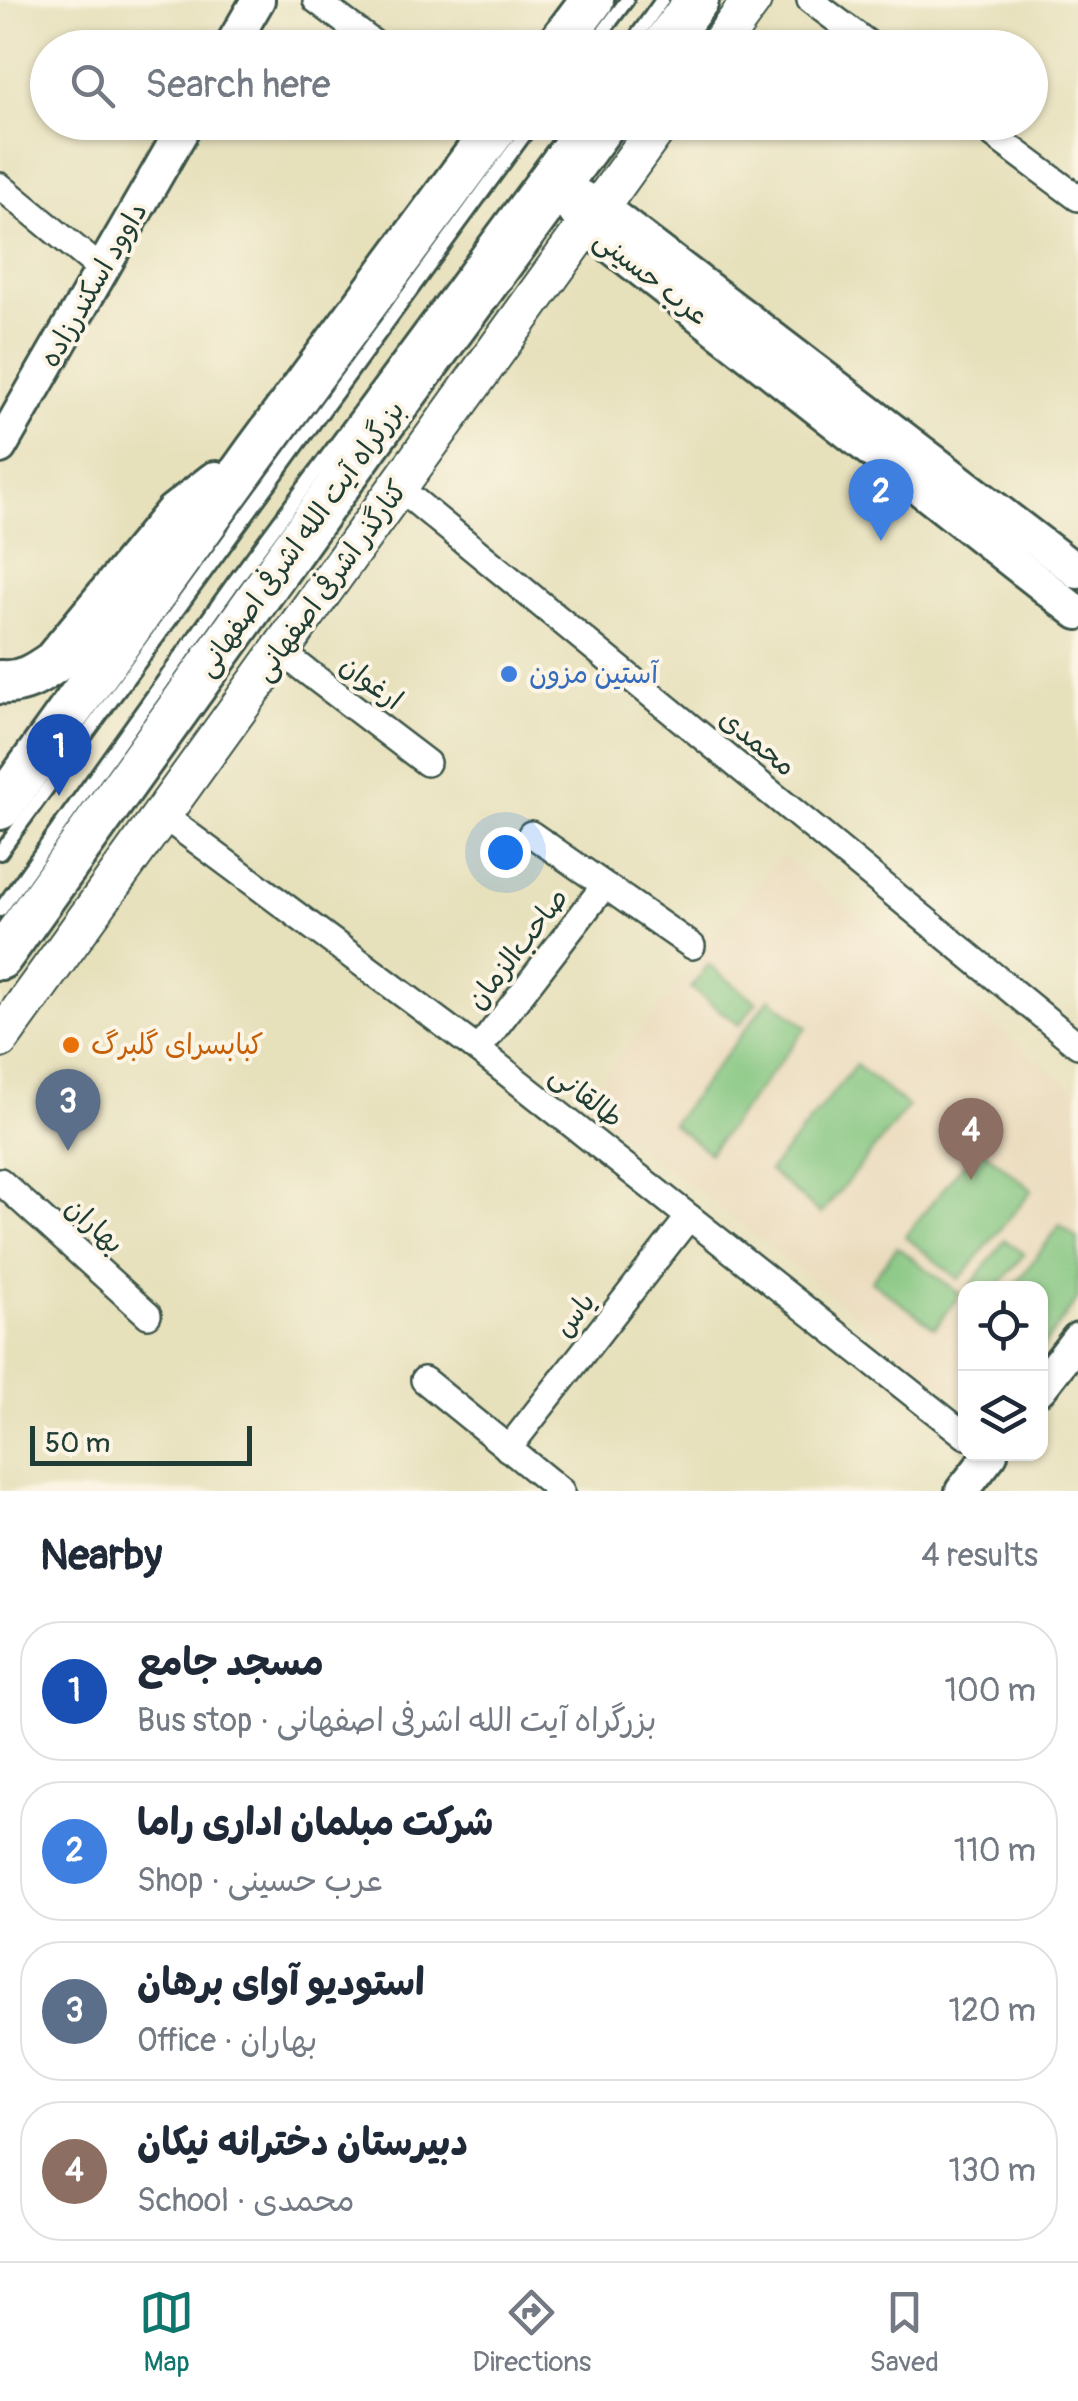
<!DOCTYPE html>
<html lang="en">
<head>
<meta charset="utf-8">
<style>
	body { margin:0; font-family:Pangolin,"Playpen Sans Arabic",sans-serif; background:#f2f2f3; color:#1f2937 }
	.controls { position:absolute; right:30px; bottom:30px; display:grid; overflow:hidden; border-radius:20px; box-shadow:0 2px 8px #0004 }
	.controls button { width:90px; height:90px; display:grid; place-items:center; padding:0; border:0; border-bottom:2px solid #e0e1e3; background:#fff; color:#1f2937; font:50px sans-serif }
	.scale { position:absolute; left:30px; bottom:25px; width:222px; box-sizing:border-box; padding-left:10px; border:5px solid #1f3d34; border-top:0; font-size:28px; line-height:35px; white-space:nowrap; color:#1f3d34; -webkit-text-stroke:8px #fcf5e5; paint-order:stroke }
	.you { position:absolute; left:505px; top:852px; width:35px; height:35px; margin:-25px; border:8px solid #fff; border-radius:50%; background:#1a73e8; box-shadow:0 0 0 15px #1a73e833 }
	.badge { display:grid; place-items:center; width:65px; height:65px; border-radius:50%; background:#0f766e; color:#fff; font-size:32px; font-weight:700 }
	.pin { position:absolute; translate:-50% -82px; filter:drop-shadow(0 2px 5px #0008) }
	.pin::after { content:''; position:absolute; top:52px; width:35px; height:30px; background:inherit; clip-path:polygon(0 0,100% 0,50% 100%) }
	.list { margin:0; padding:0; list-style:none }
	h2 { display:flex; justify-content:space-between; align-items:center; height:130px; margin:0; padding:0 40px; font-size:42px }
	h2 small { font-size:32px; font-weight:400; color:#747a83 }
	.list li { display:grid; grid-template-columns:65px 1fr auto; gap:30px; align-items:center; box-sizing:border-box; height:140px; margin:0 20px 20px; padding:0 20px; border:2px solid #e0e1e3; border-radius:40px }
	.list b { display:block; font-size:38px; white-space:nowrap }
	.list p { margin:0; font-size:32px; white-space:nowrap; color:#747a83 }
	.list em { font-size:32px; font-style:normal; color:#747a83 }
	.icon { flex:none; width:55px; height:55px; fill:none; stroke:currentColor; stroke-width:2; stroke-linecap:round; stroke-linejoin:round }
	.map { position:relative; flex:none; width:1078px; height:1491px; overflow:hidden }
	.search { position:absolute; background:#fff; box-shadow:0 2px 8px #0004; left:30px; right:30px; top:30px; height:110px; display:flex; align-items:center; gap:25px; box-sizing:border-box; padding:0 35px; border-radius:55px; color:#747a83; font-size:38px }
	.sheet { height:770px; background:#fff }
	nav { display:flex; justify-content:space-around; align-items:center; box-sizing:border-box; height:140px; border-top:2px solid #e0e1e3; background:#fff; font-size:28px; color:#747a83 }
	nav a { display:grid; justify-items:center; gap:5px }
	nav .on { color:#0f766e }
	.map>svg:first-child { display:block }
	.built { fill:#e9d9ba }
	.pitch { fill:#82c57f; stroke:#50815a; stroke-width:2.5 }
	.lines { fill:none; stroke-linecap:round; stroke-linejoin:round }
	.service-casing { stroke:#3d5548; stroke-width:18 }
	.minor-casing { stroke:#3d5548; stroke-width:30 }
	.tertiary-casing { stroke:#3d5548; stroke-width:38 }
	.secondary-casing { stroke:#3d5548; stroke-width:42 }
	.trunk-casing { stroke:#3d5548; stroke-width:48 }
	.service { stroke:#fff; stroke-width:12 }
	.minor { stroke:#fff; stroke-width:25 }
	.tertiary { stroke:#fff; stroke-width:32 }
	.secondary { stroke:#fff; stroke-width:38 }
	.trunk { stroke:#fff; stroke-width:42 }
	.shop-dot { fill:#3f7fe0; stroke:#fcf5e5; stroke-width:4 }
	.food-dot { fill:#e8710a; stroke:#fcf5e5; stroke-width:4 }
	.labels { text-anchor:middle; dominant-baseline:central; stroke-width:8; stroke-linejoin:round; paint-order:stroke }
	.street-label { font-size:28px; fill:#1f3d34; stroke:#fcf5e5 }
	.shop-label { font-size:28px; fill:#366cbe; stroke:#fcf5e5; text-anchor:start }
	.food-label { font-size:28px; fill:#c56008; stroke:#fcf5e5; text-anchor:start }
</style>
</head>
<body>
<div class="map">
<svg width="1078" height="1491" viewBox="0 0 1078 1491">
	<rect width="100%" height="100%" fill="#fcf5e5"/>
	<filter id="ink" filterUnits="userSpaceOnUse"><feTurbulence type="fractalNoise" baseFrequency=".01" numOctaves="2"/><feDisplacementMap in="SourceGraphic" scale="20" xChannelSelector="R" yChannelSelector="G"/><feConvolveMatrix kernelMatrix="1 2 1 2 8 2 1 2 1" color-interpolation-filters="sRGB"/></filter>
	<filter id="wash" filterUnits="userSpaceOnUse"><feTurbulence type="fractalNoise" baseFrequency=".0048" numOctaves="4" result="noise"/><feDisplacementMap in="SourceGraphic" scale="40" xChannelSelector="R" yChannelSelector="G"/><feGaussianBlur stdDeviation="2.25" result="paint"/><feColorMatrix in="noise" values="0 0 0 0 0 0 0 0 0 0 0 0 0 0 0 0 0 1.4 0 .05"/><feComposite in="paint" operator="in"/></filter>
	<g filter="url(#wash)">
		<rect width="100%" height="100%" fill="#e6e0bb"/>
		<!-- built -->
		<path class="built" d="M781 855 1078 1092V1308L1041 1352 1040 1288H966L965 1404 795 1267 582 1103Z"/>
		<!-- pitch -->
		<g class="pitch">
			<path d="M708 965 757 1002 739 1025 691 988Z"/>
			<path d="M770 998 807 1027 709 1153 672 1124Z"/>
			<path d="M856 1065 908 1107 821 1214 769 1171Z"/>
			<path d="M978 1146 1032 1190 959 1280 905 1236Z"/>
			<path d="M1060 1225 1078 1239V1299L1041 1349 1040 1288H1013Z"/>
			<path d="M1005 1240 1024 1254 997 1288H969Z"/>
			<path d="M897 1247 960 1294 935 1328 871 1281Z"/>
		</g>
	</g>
	<g filter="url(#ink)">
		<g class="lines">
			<!-- service casing -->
			<g class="service-casing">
				<g id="service">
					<path d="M591 48 627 0"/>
					<path d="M628 48 662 0"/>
					<path d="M0 853 534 122"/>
					<path d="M0 910 234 582 574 122"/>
				</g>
			</g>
			<!-- minor casing -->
			<g class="minor-casing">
				<g id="minor">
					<path d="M316 0 380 48"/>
					<path d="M810 0 874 48"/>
					<path d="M976 122 1078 198"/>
					<path d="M0 186 102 270"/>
					<path d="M398 487 1078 1045"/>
					<path d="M280 651 427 763"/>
					<path d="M161 814 478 1050 966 1436"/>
					<path d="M531 834 692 946"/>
					<path d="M478 1050 604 886"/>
					<path d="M0 1181 148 1315"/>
					<path d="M424 1380 561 1491"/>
					<path d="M508 1449 689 1217"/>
				</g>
			</g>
			<!-- tertiary casing -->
			<g class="tertiary-casing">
				<g id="tertiary">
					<path d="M230 48 258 0"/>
					<path d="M557 186 585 226 1078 613"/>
					<path d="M579 196 600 206 1078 572"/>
					<path d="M0 447 187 122"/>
					<path d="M1040 1388 1078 1339"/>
					<path d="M962 1491 991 1454"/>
				</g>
			</g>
			<!-- secondary casing -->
			<g class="secondary-casing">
				<g id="secondary">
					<path d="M717 48 752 0"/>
					<path d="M0 1039 661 122"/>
				</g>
			</g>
			<!-- trunk casing -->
			<g class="trunk-casing">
				<g id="trunk">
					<path d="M556 48 592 0"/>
					<path d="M661 48 697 0"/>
					<path d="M0 682C22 684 37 674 54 662L175 515 216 483"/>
					<path d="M0 808 256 452 500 122"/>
					<path d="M0 958 368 444 605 122"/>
				</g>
			</g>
			<!-- service -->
			<use href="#service" class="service"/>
			<!-- minor -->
			<use href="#minor" class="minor"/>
			<!-- tertiary -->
			<use href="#tertiary" class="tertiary"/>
			<!-- secondary -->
			<use href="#secondary" class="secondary"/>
			<!-- trunk -->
			<use href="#trunk" class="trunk"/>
		</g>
	</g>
	<!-- markers -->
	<circle class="shop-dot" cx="509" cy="674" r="10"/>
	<circle class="food-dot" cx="71" cy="1045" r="10"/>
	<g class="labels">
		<!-- street labels -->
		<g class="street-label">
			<text transform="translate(651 278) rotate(38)">عرب حسینی</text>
			<text transform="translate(94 285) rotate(-60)">داوود اسکندرزاده</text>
			<text transform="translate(301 539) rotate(-54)">بزرگراه آیت الله اشرفی اصفهانی</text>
			<text transform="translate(331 581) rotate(-54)">کنارگذر اشرفی اصفهانی</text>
			<text transform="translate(371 683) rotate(37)">ارغوان</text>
			<text transform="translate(757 743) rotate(39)">محمدی</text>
			<text transform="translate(518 949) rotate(-52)">صاحب‌الزمان</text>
			<text transform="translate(586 1097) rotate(38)">طالقانی</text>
			<text transform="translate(94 1226) rotate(42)">بهاران</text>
			<text transform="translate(575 1315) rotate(-52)">یاس</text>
		</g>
		<!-- shop labels -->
		<g class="shop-label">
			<text x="529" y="674">آستین مزون</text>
		</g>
		<!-- food labels -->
		<g class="food-label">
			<text x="91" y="1045">کبابسرای گلبرگ</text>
		</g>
	</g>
</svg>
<div class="controls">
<button><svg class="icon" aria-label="locate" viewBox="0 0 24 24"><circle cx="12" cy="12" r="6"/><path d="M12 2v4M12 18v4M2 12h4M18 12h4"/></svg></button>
<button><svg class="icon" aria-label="layers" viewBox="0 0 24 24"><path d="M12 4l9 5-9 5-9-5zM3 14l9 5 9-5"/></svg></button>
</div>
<div class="scale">50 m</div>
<div class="you"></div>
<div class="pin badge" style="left:59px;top:796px;background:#1a4fb4">1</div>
<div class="pin badge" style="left:881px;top:541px;background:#3f7fe0">2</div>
<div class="pin badge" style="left:68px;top:1151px;background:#5c6f8a">3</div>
<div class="pin badge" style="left:971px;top:1180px;background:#8d6e63">4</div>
<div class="search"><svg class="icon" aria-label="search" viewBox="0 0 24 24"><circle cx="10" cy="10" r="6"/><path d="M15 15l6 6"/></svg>Search here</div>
</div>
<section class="sheet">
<h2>Nearby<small>4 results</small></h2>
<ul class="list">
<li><span class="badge" style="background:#1a4fb4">1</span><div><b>مسجد جامع</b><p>Bus stop · بزرگراه آیت الله اشرفی اصفهانی</p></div><em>100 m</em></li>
<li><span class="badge" style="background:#3f7fe0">2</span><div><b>شرکت مبلمان اداری راما</b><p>Shop · عرب حسینی</p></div><em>110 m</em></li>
<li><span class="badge" style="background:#5c6f8a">3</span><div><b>استودیو آوای برهان</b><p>Office · بهاران</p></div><em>120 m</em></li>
<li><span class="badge" style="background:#8d6e63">4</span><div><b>دبیرستان دخترانه نیکان</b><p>School · محمدی</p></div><em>130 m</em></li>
</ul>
</section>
<nav>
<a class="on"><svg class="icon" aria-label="map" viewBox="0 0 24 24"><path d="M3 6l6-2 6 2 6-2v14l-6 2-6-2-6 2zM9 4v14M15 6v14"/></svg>Map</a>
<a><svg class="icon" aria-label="directions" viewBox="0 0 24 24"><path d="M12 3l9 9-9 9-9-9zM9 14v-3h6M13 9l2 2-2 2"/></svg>Directions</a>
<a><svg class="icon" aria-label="saved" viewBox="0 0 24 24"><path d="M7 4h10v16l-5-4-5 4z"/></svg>Saved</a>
</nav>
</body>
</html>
